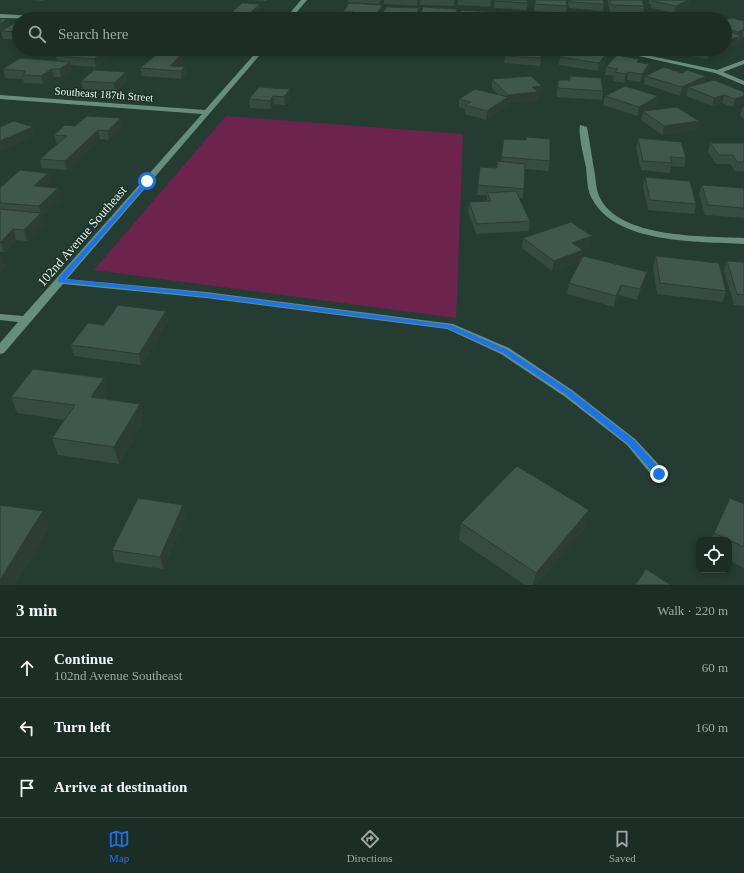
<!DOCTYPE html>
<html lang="en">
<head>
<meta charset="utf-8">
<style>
	body { margin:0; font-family:Georgia,serif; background:#25352e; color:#f1f3f6 }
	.controls { position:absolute; right:12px; bottom:12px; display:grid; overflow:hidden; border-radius:8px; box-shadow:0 2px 6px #0003 }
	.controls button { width:36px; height:36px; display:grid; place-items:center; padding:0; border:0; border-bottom:1px solid #3a4943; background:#1c2d26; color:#f1f3f6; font:20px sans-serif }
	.stop { position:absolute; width:12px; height:12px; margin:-9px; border:3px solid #1a73e8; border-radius:50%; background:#fff }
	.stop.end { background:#1a73e8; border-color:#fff; box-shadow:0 1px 4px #0008 }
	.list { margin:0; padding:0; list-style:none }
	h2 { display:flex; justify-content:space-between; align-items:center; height:52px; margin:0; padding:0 16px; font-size:17px }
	h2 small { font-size:13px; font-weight:400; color:#a0a8a7 }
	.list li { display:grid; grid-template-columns:26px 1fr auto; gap:12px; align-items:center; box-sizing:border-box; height:60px; padding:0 16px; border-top:1px solid #3a4943 }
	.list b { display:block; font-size:15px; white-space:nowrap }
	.list p { margin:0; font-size:13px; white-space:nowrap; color:#a0a8a7 }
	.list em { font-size:13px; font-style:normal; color:#a0a8a7 }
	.icon { flex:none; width:22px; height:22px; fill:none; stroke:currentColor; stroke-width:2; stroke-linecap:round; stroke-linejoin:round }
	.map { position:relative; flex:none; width:744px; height:585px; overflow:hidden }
	.search { position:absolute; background:#1c2d26; box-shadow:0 2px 6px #0003; left:12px; right:12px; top:12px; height:44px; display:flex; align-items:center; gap:10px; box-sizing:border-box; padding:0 14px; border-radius:22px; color:#a0a8a7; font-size:15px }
	.sheet { height:232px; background:#1c2d26 }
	nav { display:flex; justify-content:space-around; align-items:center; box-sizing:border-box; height:56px; border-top:1px solid #3a4943; background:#1c2d26; font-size:11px; color:#a0a8a7 }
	nav a { display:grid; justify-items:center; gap:2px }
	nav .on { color:#1a73e8 }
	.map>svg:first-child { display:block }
	.green { fill:#6d244c }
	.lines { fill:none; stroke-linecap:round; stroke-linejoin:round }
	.minor { fill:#678e7c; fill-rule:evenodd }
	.wall { fill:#364b41 }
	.shaded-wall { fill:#2c3d35 }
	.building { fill:#3f574c; stroke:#2c3d35 }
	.route { fill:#1a73e8 }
	.labels { text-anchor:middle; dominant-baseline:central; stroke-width:3; stroke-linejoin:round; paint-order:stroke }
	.far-street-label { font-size:11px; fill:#ebf9f2; stroke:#1b3228 }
	.street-label { font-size:13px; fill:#ebf9f2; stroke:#1b3228 }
</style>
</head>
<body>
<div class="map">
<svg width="744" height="585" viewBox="0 0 744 585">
	<rect width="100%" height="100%" fill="#253c32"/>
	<!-- green -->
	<path class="green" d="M226 116 463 134 456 318 94 270Z"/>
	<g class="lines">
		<!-- minor -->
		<g class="minor">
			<path d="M301 0H307L291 19H285Z"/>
			<path d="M0 14 53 17 56 19 0 18Z"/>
			<path d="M259 49H265L67 279 206 292 453 324 509 348 572 390 635 439 664 470 666 474 664 478 659 479 654 478 627 445 564 396 501 354 447 329 206 298 63 284 4 353 0 354V343L18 322 0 320V314L23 316 202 114 0 99V95L205 110Z"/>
			<path d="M607 49H618L717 70 744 60V64L723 72 744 81V85L715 73Z"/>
			<path d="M580 125 587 127C590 143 592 159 595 175 596 182 596 189 599 196 618 239 704 236 744 238V244C698 241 615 245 591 197 587 189 587 177 586 167 584 157 578 134 580 125Z"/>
		</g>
	</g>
	<!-- wall -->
	<g class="wall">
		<path d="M33 0H45L43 1Z"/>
		<path d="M246 0H267L266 1Z"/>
		<path d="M348 0H381L379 4 348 2Z"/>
		<path d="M384 0H419L417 6 384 4Z"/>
		<path d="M420 0H455L453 6 420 5Z"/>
		<path d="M458 0H491L490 7 458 5Z"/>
		<path d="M495 0H528L527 10 494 8Z"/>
		<path d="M535 0H566L567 6 566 13 534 11Z"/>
		<path d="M569 0H603L604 4 603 11 569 8 568 3Z"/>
		<path d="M608 0H642L644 6 643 13 610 12 608 2Z"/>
		<path d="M649 0H690L689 5 674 13 651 8V4H649Z"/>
		<path d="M260 4V7L250 17 233 16 232 12Z"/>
		<path d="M419 8 418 15 417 19H380V17Z"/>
		<path d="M457 9 455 19H420V15Z"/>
		<path d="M343 12H382L379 19H343Z"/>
		<path d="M8 19 9 26 19 20V40L3 39 1 32Z"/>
		<path d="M725 20 744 21V37H742L740 43 725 48Z"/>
		<path d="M506 49 541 58 540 66 504 63Z"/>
		<path d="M656 49H713L712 54 707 59Z"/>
		<path d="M608 52 606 60 598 71 559 65 560 57Z"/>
		<path d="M181 55 182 63 179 66 185 67 186 75 182 79 142 76 140 68Z"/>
		<path d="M56 56 106 58 96 67 70 65 71 70 61 77H54L43 84 24 83 23 79 5 78 3 69 57 61Z"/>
		<path d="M639 59 638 62 649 64 648 72 640 82 627 80 624 83 613 81 614 76 605 75 606 67Z"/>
		<path d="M126 72 127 81 115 91 83 89 81 81Z"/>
		<path d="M682 73 706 76 704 83 744 92 733 107 722 103 712 106 686 96 687 92 680 96 644 84 645 76Z"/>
		<path d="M570 76 603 91 602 100 557 97V88L558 80H569Z"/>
		<path d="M492 79 542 86 541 94 538 95 537 100 507 103V106L486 120 465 114V109L459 107V99L499 95 492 88Z"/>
		<path d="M290 89V97L285 105 274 104 271 109 250 108 249 99Z"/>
		<path d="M605 96 657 105 646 111 699 121 697 130 662 135 641 120 643 112 637 116 603 105Z"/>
		<path d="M744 107V119L740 116 742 108Z"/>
		<path d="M121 118 123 127 109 140 100 139 67 170 42 168 40 159 57 144 54 135 75 126Z"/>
		<path d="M638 138 686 158 684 167 671 166 670 173 641 170 636 148Z"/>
		<path d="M504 139 550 161 548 171 525 169 523 198H519L530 221 529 231 476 234 468 212 469 202 487 201V195H477L478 185 497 168 501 162Z"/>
		<path d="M710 143H744V171H735L730 164H716L708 152Z"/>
		<path d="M48 173 51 182 46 187 61 198 42 216 44 223 27 241 16 240 4 252H0L5 266 0 271V188Z"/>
		<path d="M645 177 696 204 694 214 648 210 643 187Z"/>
		<path d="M702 185 744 188V218L705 215 699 194Z"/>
		<path d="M523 238 590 246 581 249 583 250 581 261 647 272 644 283 637 300 619 295 614 307 567 294 569 283 581 261 552 271 522 248Z"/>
		<path d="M656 256 726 291 723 302 657 294 653 266Z"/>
		<path d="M727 261 744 262V306L734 305 724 271Z"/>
		<path d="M166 311 168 322 141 365 74 356 71 345 104 325Z"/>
		<path d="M104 378 108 394 105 399 144 420 119 464 58 455 52 438 65 420 17 413 11 397Z"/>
		<path d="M744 504V568L729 560V540H711L714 533Z"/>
		<path d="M183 505 186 517 163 569 115 562 112 550Z"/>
		<path d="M461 523 585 527 536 585H525L459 540Z"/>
	</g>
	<!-- shaded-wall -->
	<g class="shaded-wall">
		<path d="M417 0H419L417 6Z"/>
		<path d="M688 0H690L689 5 674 13 676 6Z"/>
		<path d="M260 4V7L250 17V13Z"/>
		<path d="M382 5V12L379 19H376V16Z"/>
		<path d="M419 8 418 15 417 19H416V15Z"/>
		<path d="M8 19 9 27 0 32V24Z"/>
		<path d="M744 29 740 43 725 48V41L736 38 738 32Z"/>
		<path d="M711 49H713L712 54 707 59 709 51Z"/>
		<path d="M105 51 106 58 96 67 94 59Z"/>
		<path d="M608 52 606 60 598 71 599 63Z"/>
		<path d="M181 55 182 63 174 71 170 66Z"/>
		<path d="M70 62 71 70 61 77 60 69Z"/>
		<path d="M649 64 648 72 640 82 642 74Z"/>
		<path d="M185 67 186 75 182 79 181 71Z"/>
		<path d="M52 69 54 77 43 84 41 76Z"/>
		<path d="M126 72 127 81 115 91 114 83Z"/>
		<path d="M628 72 627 80 624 83 626 74Z"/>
		<path d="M706 76 704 84 688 87 687 92 680 96 682 87Z"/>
		<path d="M542 86 541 94 538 95 537 100 507 103V106L486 120 487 111 507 98 508 95 532 87Z"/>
		<path d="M290 89V97L285 105 284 97Z"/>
		<path d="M724 95 722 103 712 106 714 98Z"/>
		<path d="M273 96 274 104 271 109 270 101Z"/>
		<path d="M658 96 657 105 644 112 643 111V112L637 116 639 107Z"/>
		<path d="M744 96V104L733 107 735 99Z"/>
		<path d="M121 118 123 127 109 140 108 131Z"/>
		<path d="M699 121 697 130 662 135 664 126Z"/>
		<path d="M33 127 35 136 0 152V141Z"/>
		<path d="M98 130 100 139 67 170 65 161Z"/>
		<path d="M48 173 51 182 37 196 34 186Z"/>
		<path d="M58 188 61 198 42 216 44 223 27 241 24 230 41 213 39 206Z"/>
		<path d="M13 229 16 240 4 252 1 242Z"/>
		<path d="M592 236 590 246 570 253 572 243Z"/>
		<path d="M583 250 581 261 552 271 554 261Z"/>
		<path d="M0 251 5 266 0 271Z"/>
		<path d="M647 272 644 283 637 300 640 289Z"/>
		<path d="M621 285 619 295 614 307 616 296Z"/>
		<path d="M166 311 168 322 141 365 139 354Z"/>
		<path d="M104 378 108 394 95 413 91 397Z"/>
		<path d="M140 404 144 420 119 464 114 447Z"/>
		<path d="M183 505 186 517 163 569 160 557Z"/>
		<path d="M589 510 585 527 536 585H533L536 573Z"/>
		<path d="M43 511 50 528 15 585H0V580Z"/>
	</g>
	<!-- building -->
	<g class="building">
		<path d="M495 0H528L527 3 494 1Z"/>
		<path d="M535 0H566L567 6 535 4Z"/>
		<path d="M570 0H603L604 4 570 2Z"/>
		<path d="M610 0H642L644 6 611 5Z"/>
		<path d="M654 0H688L676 6 652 1Z"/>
		<path d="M242 3 260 4 250 13 232 12Z"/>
		<path d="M349 3 382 5 376 16 352 15 354 12H343Z"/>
		<path d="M386 7 419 8 416 15H406L405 18 380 17Z"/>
		<path d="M423 7 457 9 454 19H429L430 16 420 15Z"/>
		<path d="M461 10 496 12 495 19H459Z"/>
		<path d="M499 12 534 14 533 19H498Z"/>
		<path d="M538 13 572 15 573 19H538Z"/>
		<path d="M587 16 604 19H585Z"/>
		<path d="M733 18 744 21V29L738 32 725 28V20Z"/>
		<path d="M0 19H8L0 24Z"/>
		<path d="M19 20V32L1 31Z"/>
		<path d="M725 30 742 36 725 41Z"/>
		<path d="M66 49H79L105 51 94 59 56 56Z"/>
		<path d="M506 49H541V58L505 56Z"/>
		<path d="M567 49H569L608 52 599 63 560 57Z"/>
		<path d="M696 49H711L709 51Z"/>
		<path d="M157 54 181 55 170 66 185 67 181 71 140 68Z"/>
		<path d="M617 55 639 59 637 62 649 64 642 74 628 72 626 74 615 72 618 69 606 67Z"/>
		<path d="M20 58 70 62 60 69H52L41 76 22 75 26 71 3 69Z"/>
		<path d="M664 67 682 73 687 70 706 76 682 87 645 76Z"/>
		<path d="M94 70 126 72 114 83 81 81Z"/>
		<path d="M531 76 542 86 532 87 538 92 508 95 492 79Z"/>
		<path d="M570 76 601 78 603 91 558 88V80H570Z"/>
		<path d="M714 80 744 92V96L735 99 724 95 714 98 688 87Z"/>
		<path d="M625 86 658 96 639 107 605 96Z"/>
		<path d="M259 87 290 89 284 97 273 96 270 101 249 99Z"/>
		<path d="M475 89 508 97 487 111 465 105 471 102 459 99Z"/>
		<path d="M677 107 699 121 664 126 643 111Z"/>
		<path d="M87 116 121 118 108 131 98 130 65 161 40 159 67 136 54 135 65 125 75 126Z"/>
		<path d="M14 121 33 127 0 141V127Z"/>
		<path d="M526 137 550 139V161L501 157 504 139 526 140Z"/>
		<path d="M638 138 681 142 686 158 670 157 672 163 643 161Z"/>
		<path d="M710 143H744V162H737L733 155H719Z"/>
		<path d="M497 161 525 164 524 189 478 185 480 167 497 168Z"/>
		<path d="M20 170 48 173 34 186 58 188 39 206 0 203V188Z"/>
		<path d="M645 177 690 181 696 204 650 200Z"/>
		<path d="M702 185 744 188V208L708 205Z"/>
		<path d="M516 191 530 221 477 224 469 202 491 201 487 193Z"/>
		<path d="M0 209 41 213 24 230 13 229 1 242H0Z"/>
		<path d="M571 222 592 236 572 243 583 250 554 261 523 238Z"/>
		<path d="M583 256 647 272 640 289 621 285 616 296 569 283Z"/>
		<path d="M656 256 719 263 726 291 660 283Z"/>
		<path d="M727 261 744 262V295L737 294Z"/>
		<path d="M118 305 166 311 139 354 71 345 88 323 104 325Z"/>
		<path d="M33 369 104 378 91 397 140 404 114 447 52 438 75 405 11 397Z"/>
		<path d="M517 466 589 510 536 573 461 523Z"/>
		<path d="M138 498 183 505 160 557 112 550Z"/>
		<path d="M730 498 744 504V547L714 533Z"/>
		<path d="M0 505 43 511 0 580Z"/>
		<path d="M646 569 671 585H635Z"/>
	</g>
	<!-- route -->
	<path class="route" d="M146 180 150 181 65 279 206 293 451 325 508 350 571 391 634 440 662 471V476H656L628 444 565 394 503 353 447 328 206 297 58 282V279Z"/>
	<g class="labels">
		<!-- far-street labels -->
		<g class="far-street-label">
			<text transform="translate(104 94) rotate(4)">Southeast 187th Street</text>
		</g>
		<!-- street labels -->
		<g class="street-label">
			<text transform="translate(82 236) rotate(-49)">102nd Avenue Southeast</text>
		</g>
	</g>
</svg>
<div class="controls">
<button><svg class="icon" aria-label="locate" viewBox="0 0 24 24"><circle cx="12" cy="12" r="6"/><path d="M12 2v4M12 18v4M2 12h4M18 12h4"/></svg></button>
</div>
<div class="stop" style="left:147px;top:181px"></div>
<div class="stop end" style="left:659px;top:474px"></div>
<div class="search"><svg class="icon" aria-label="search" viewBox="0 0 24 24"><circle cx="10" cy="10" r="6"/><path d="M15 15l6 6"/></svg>Search here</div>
</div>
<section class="sheet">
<h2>3 min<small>Walk · 220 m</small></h2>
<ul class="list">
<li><svg class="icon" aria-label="ahead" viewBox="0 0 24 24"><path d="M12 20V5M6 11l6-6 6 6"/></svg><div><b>Continue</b><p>102nd Avenue Southeast</p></div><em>60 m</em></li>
<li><svg class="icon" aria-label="left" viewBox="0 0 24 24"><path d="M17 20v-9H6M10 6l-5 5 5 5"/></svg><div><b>Turn left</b></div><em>160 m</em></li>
<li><svg class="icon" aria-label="arrive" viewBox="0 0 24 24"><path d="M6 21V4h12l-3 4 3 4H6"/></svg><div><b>Arrive at destination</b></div></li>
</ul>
</section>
<nav>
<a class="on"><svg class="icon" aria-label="map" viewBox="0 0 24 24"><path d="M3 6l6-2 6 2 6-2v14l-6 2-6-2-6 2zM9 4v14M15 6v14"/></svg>Map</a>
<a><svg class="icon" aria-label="directions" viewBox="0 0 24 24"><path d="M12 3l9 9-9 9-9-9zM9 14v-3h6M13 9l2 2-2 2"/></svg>Directions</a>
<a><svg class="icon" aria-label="saved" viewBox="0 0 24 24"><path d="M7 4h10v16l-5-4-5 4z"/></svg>Saved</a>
</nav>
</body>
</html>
